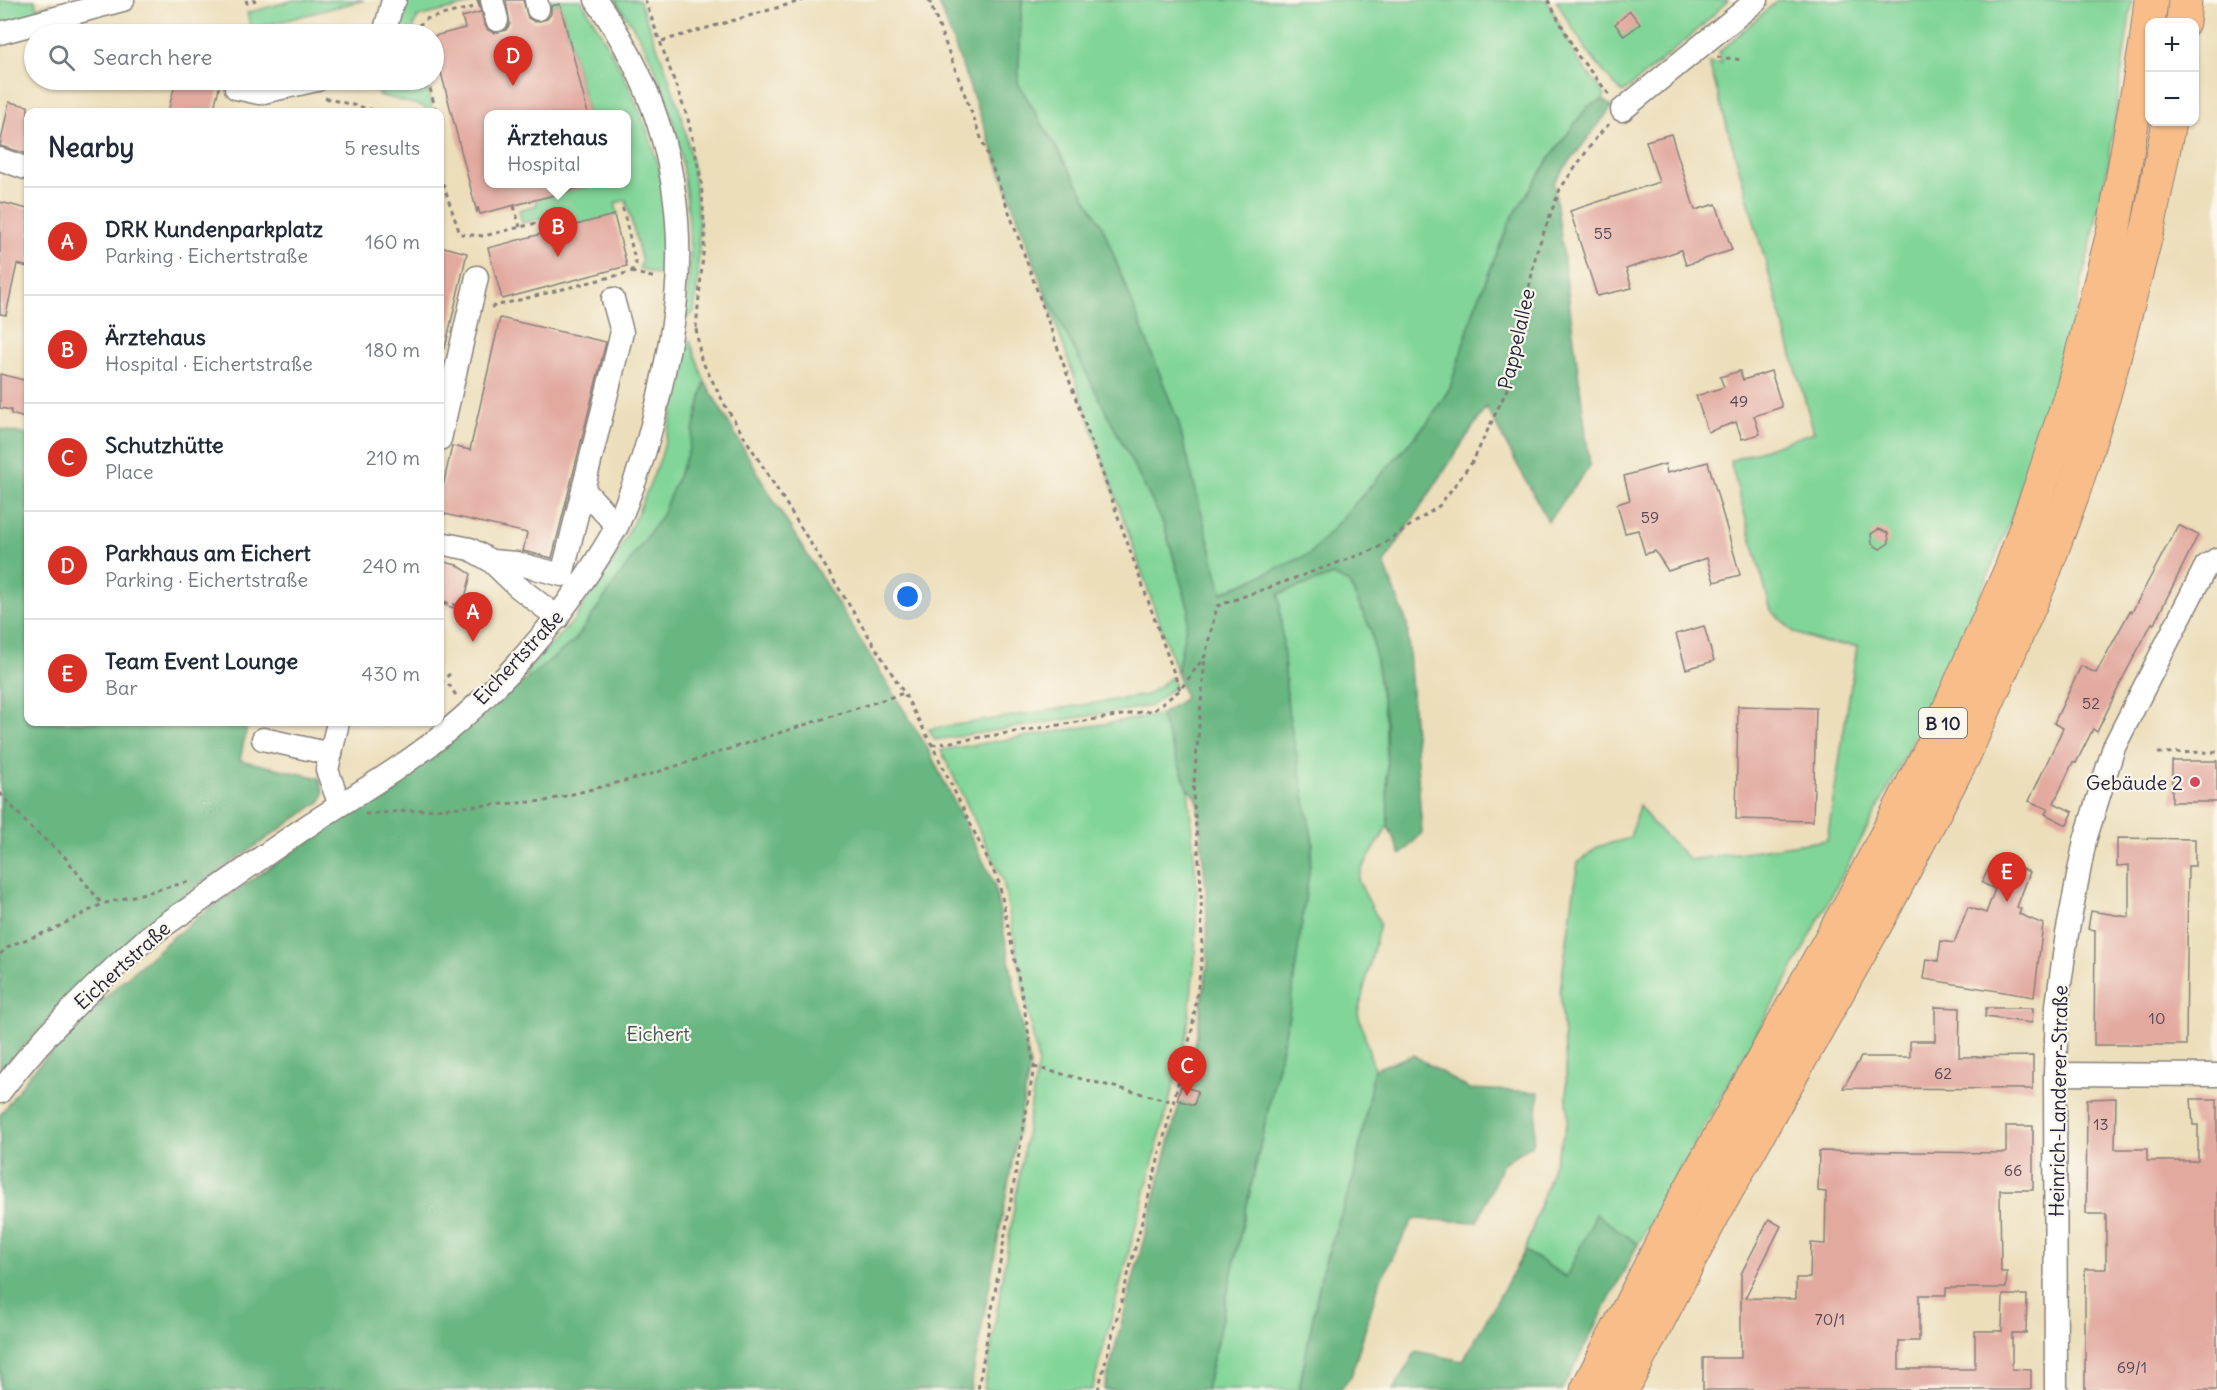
<!DOCTYPE html>
<html lang="en">
<head>
<meta charset="utf-8">
<style>
	body { margin:0; font-family:Delius,sans-serif; background:#f2f2f3; color:#1f2937 }
	.controls { position:absolute; right:18px; top:18px; display:grid; overflow:hidden; border-radius:12px; box-shadow:0 2px 4px #0004 }
	.controls button { width:54px; height:54px; display:grid; place-items:center; padding:0; border:0; border-bottom:2px solid #e0e1e3; background:#fff; color:#1f2937; font:30px sans-serif }
	.you { position:absolute; left:908px; top:597px; width:21px; height:21px; margin:-15px; border:4px solid #fff; border-radius:50%; background:#1a73e8; box-shadow:0 0 0 9px #1a73e833 }
	.badge { display:grid; place-items:center; width:39px; height:39px; border-radius:50%; background:#d93025; color:#fff; font-size:20px; font-weight:700 }
	.pin { position:absolute; translate:-50% -50px; filter:drop-shadow(0 2px 3px #0008) }
	.pin::after { content:''; position:absolute; top:32px; width:21px; height:18px; background:inherit; clip-path:polygon(0 0,100% 0,50% 100%) }
	.popup { position:absolute; left:484px; top:110px; width:147px; height:78px; box-sizing:border-box; display:grid; place-content:center; border-radius:12px; background:#fff; filter:drop-shadow(0 2px 4px #0005); font-size:20px; white-space:nowrap; color:#747a83 }
	.popup b { font-size:22px; color:#1f2937 }
	.popup::after { content:''; position:absolute; left:50%; top:100%; margin-left:-12px; border:12px solid transparent; border-top-color:#fff }
	.list { margin:0; padding:0; list-style:none }
	h2 { display:flex; justify-content:space-between; align-items:center; height:78px; margin:0; padding:0 24px; font-size:26px }
	h2 small { font-size:20px; font-weight:400; color:#747a83 }
	.list li { display:grid; grid-template-columns:39px 1fr auto; gap:18px; align-items:center; box-sizing:border-box; height:108px; padding:0 24px; border-top:2px solid #e0e1e3 }
	.list b { display:block; font-size:22px; white-space:nowrap }
	.list p { margin:0; font-size:20px; white-space:nowrap; color:#747a83 }
	.list em { font-size:20px; font-style:normal; color:#747a83 }
	.icon { flex:none; width:33px; height:33px; fill:none; stroke:currentColor; stroke-width:2; stroke-linecap:round; stroke-linejoin:round }
	.map { position:relative; flex:none; width:2217px; height:1390px; overflow:hidden }
	.search { position:absolute; background:#fff; box-shadow:0 2px 4px #0004; left:24px; top:24px; width:420px; height:66px; display:flex; align-items:center; gap:15px; box-sizing:border-box; padding:0 21px; border-radius:33px; color:#747a83; font-size:22px }
	.panel { position:absolute; background:#fff; box-shadow:0 2px 4px #0004; left:24px; top:108px; width:420px; height:618px; border-radius:12px }
	.map>svg:first-child { display:block }
	.green { fill:#81d598; stroke:#527c6a; stroke-width:1.5 }
	.forest { fill:#68b680; stroke:#456c5e; stroke-width:1.5 }
	.building { fill:#e2a99f }
	.lines { fill:none; stroke-linecap:round; stroke-linejoin:round }
	.minor-casing { stroke:#87807a; stroke-width:25 }
	.highway-casing { stroke:#87807a; stroke-width:35 }
	.path { stroke:#87807a; stroke-width:3; stroke-dasharray:4.5 4.5; stroke-linecap:butt }
	.minor { stroke:#fff; stroke-width:22 }
	.highway { stroke:#f8bd89; stroke-width:33 }
	.poi-dot { fill:#d1495b; stroke:#fbf7ec; stroke-width:2 }
	.labels { text-anchor:middle; dominant-baseline:central; stroke-width:4.5; stroke-linejoin:round; paint-order:stroke }
	.number-label { font-size:16px; fill:#524454 }
	.shield { fill:#fbf7ec; stroke:#636270; stroke-width:1.5 }
	.shield-label { font-size:18px; font-weight:bold; fill:#22223b }
	.street-label { font-size:20px; fill:#22223b; stroke:#fbf7ec }
	.poi-label { font-size:20px; fill:#22223b; stroke:#fbf7ec; text-anchor:end }
	.park-label { font-size:20px; fill:#3e5857; stroke:#fbf7ec }
</style>
</head>
<body>
<div class="map">
<svg width="2217" height="1390" viewBox="0 0 2217 1390">
	<rect width="100%" height="100%" fill="#fbf7ec"/>
	<filter id="ink" filterUnits="userSpaceOnUse"><feTurbulence type="fractalNoise" baseFrequency=".0167" numOctaves="2"/><feDisplacementMap in="SourceGraphic" scale="12" xChannelSelector="R" yChannelSelector="G"/><feConvolveMatrix kernelMatrix="1 2 1 2 8 2 1 2 1" color-interpolation-filters="sRGB"/></filter>
	<filter id="wash" filterUnits="userSpaceOnUse"><feTurbulence type="fractalNoise" baseFrequency=".008" numOctaves="4" result="noise"/><feDisplacementMap in="SourceGraphic" scale="24" xChannelSelector="R" yChannelSelector="G"/><feGaussianBlur stdDeviation="1.35" result="paint"/><feColorMatrix in="noise" values="0 0 0 0 0 0 0 0 0 0 0 0 0 0 0 0 0 1.4 0 .05"/><feComposite in="paint" operator="in"/></filter>
	<g filter="url(#wash)">
		<rect width="100%" height="100%" fill="#ecdeba"/>
		<!-- green -->
		<g class="green">
			<path d="M0 0H35L37 8 51 4 46 12 0 24Z"/>
			<path d="M294 0H364L251 29 247 13Z"/>
			<path d="M406 0H470L471 4 418 17 414 25 413 34H393Z"/>
			<path d="M545 0H581C619 62 652 124 665 197 669 223 668 252 669 279L639 268 642 262 626 200 615 203 618 215 567 227 564 213 522 223 519 210 537 205 536 199 598 184H627V115L588 114 560 4 547 7Z"/>
			<path d="M615 0H639L665 67 682 118 692 162 699 223 698 280 694 312 684 321C686 297 691 272 690 248 688 178 676 106 643 43 635 28 624 14 615 0Z"/>
			<path d="M1022 0H1547L1577 59 1605 95 1603 100 1588 106 1549 159 1510 221 1475 307 1450 388 1428 422 1310 554 1221 593 1178 421 1018 83Z"/>
			<path d="M1556 0H1728L1701 27 1623 93C1594 65 1575 34 1556 0Z"/>
			<path d="M1778 0H2132L2108 166 2073 321 2022 492 1972 615 1900 766 1790 974 1638 1244 1596 1215 1566 1277 1525 1251 1568 1121 1565 1049 1560 991 1578 863 1597 847 1630 838 1639 805 1653 824 1690 860 1827 840 1857 646 1825 643 1795 633 1771 610 1730 461 1814 432 1709 63H1722L1718 53Z"/>
			<path d="M382 80H425L433 112H424L425 107 378 95Z"/>
			<path d="M1044 290 1164 525 1189 610 1177 673Z"/>
			<path d="M690 341 705 382 688 452 662 515 576 639 529 678 525 673 575 619 617 555 639 510 661 457 674 407 685 345Z"/>
			<path d="M1333 575 1349 583 1371 630 1386 724 1388 826 1363 867 1358 880 1380 923 1358 1013 1374 1069 1354 1176 1322 1271 1299 1390H1206L1289 1015 1288 710 1278 594Z"/>
			<path d="M1172 677 1175 686 1151 706 935 740 929 729 1147 695Z"/>
			<path d="M1160 715 1188 788 1197 891 1195 957 1187 1034 1092 1390H984L1038 1063 1003 880 941 750Z"/>
		</g>
		<!-- forest -->
		<g class="forest">
			<path d="M938 0H1022L1018 83 1102 225 1178 421 1222 593 1310 554 1428 422 1450 388 1475 307 1510 221 1549 159 1588 106 1603 100 1612 107 1554 182 1590 466 1548 521 1486 407 1384 563 1407 623 1422 833 1401 855 1388 826 1386 724 1371 630 1349 583 1333 575 1279 594 1288 710 1313 843 1289 1015 1206 1390H1104L1196 1040 1208 961 1206 889 1197 798 1188 788 1160 715 1185 698 1177 673 1189 610 1164 525 1044 290Z"/>
			<path d="M705 382 775 503 927 747 994 883 1030 1066 970 1390H0V1115L30 1074 117 986 174 936 209 909 429 759 576 639 662 515 688 452Z"/>
			<path d="M0 429 28 435V722H248L240 760 319 778 324 793 321 801 181 897 71 997 0 1071Z"/>
			<path d="M1413 1055 1469 1089 1539 1092 1533 1144 1503 1163 1477 1222 1413 1219 1379 1283 1351 1377 1340 1390H1299L1322 1271 1354 1176 1374 1069Z"/>
			<path d="M1596 1214 1638 1244 1562 1390H1393L1416 1351 1463 1361 1525 1251 1566 1277Z"/>
		</g>
		<g id="blocks">
			<!-- building -->
			<g class="building">
				<path d="M477 0H479L484 24 488 30 494 33 506 30 510 24 506 0H523L528 18 535 22 547 19 551 14V6L560 4 588 114H489V183H577L578 189 480 214 478 207 477 213 434 45V36L465 28 462 17 481 12Z"/>
				<path d="M1630 11 1640 24 1624 36 1615 24Z"/>
				<path d="M176 80H221L213 112H168Z"/>
				<path d="M9 102 28 106V154L0 146Z"/>
				<path d="M1671 134 1695 210 1716 204 1732 250 1686 265 1681 250 1626 269 1632 288 1597 296 1570 211 1659 182 1646 141Z"/>
				<path d="M0 202 28 209V267L17 264 6 315 0 314Z"/>
				<path d="M614 215 627 266 502 299 488 248Z"/>
				<path d="M440 246 467 253 445 348 440 347Z"/>
				<path d="M500 318 606 342 552 558 523 551 527 533 440 513V499L452 446 470 450Z"/>
				<path d="M1740 371 1743 380 1771 371 1782 407 1754 416 1760 434 1742 439 1736 422 1708 432 1696 396 1724 387 1720 377Z"/>
				<path d="M0 374 28 381V419L11 414V410L0 408Z"/>
				<path d="M1708 462 1740 575 1714 582 1707 558 1668 571 1655 551 1645 554 1638 530 1625 533 1617 504 1630 500 1624 476 1665 464 1667 473Z"/>
				<path d="M2178 525 2198 535 2154 624 2152 623 2124 676 2097 732 2093 729 2076 763 2073 762 2054 803 2073 812 2067 825 2045 814 2048 809 2029 801 2063 728 2054 723 2081 666 2096 673 2130 611 2132 612Z"/>
				<path d="M1879 529 1888 533 1889 543 1880 549 1872 544 1871 534Z"/>
				<path d="M440 561 457 565 471 574 462 610 440 604Z"/>
				<path d="M1704 626 1714 661 1686 669 1676 634Z"/>
				<path d="M1738 706 1816 708 1813 821 1736 819Z"/>
				<rect x="2172" y="761" width="45" height="41"/>
				<path d="M2117 838 2195 839V866H2188L2186 1045H2094L2095 930 2088 929 2091 911 2129 917V865L2117 866Z"/>
				<path d="M2005 862 2030 872 2017 907 2021 909 2019 914 2043 924 2034 997 1924 979 1927 959 1938 961 1941 941 1954 943 1968 907 1986 913 1995 889 1982 883 1989 867 2001 872Z"/>
				<path d="M1935 1007 1960 1008 1959 1057 2033 1056V1089L1843 1088 1861 1057H1910V1041H1935Z"/>
				<path d="M1986 1008H2033L2032 1023 1985 1017Z"/>
				<path d="M1181 1086 1198 1091 1194 1105 1177 1100Z"/>
				<path d="M2116 1098 2115 1149H2147V1161H2198V1125H2193L2191 1099H2217V1390H2085V1269H2106V1214H2086L2087 1099Z"/>
				<path d="M2006 1126H2033V1190H2000L2001 1272H2007L2006 1288H1946V1295H1919V1341H1899V1369H1975V1331H2002L2003 1295H2027L2026 1333H2012V1369L2031 1370V1390H1703V1358H1741V1274L1769 1219 1781 1226 1745 1298 1796 1299V1278H1810L1811 1243 1825 1244 1826 1192 1818 1191 1819 1151 2006 1153Z"/>
			</g>
		</g>
	</g>
	<g filter="url(#ink)">
		<use href="#blocks" fill-opacity="0" stroke="#87807a" stroke-width="1.5"/>
		<g class="lines">
			<!-- minor casing -->
			<g class="minor-casing">
				<g id="minor">
					<path d="M492 0 497 20"/>
					<path d="M536 0 538 9"/>
					<path d="M0 33 123 0"/>
					<path d="M384 34 392 4 395 0"/>
					<path d="M236 88 259 93 317 80"/>
					<path d="M1622 110 1757 0"/>
					<path d="M0 159 28 169"/>
					<path d="M440 439 477 277"/>
					<path d="M584 490 617 526"/>
					<path d="M440 543 470 549 491 561 517 586 558 618"/>
					<path d="M491 561 516 563 562 575 622 332 613 299"/>
					<path d="M338 722 327 770 340 805"/>
					<path d="M263 739 331 754"/>
					<path d="M2055 1074 2217 1075"/>
					<path d="M0 1092C42 1036 93 986 145 940 161 926 180 915 197 903 235 876 273 849 312 823 355 795 400 769 440 737 511 679 571 607 616 528 621 518 625 507 629 496 649 447 659 398 669 347 693 222 670 105 596 0"/>
					<path d="M2056 1390 2055 1074 2057 1005 2067 934 2085 840 2114 747 2206 566 2217 559"/>
				</g>
			</g>
			<!-- highway casing -->
			<g class="highway-casing">
				<g id="highway">
					<path d="M2183 22 2185 0"/>
					<path d="M1587 1390 1683 1202 1852 901 1934 743 2011 569 2042 482 2073 388 2113 233 2146 43 2151 0"/>
					<path d="M1622 1390 1713 1215 1883 911 1964 755 2041 580 2074 490 2104 395 2149 224 2169 122"/>
				</g>
			</g>
			<!-- path -->
			<g class="path">
				<path d="M246 0 247 3 256 0"/>
				<path d="M645 0 688 119 701 180 705 235 696 328"/>
				<path d="M929 0 1008 209 1180 690"/>
				<path d="M1548 0 1578 56 1609 94"/>
				<path d="M417 34V27L426 19 474 7"/>
				<path d="M662 41 804 0"/>
				<path d="M1717 57 1743 60"/>
				<path d="M428 80 436 112"/>
				<path d="M325 98 381 112"/>
				<path d="M440 175 460 234 484 236 561 217"/>
				<path d="M514 206 520 227"/>
				<path d="M631 272 656 278"/>
				<path d="M491 307 631 272 636 264 622 205"/>
				<path d="M696 329 701 359 727 409 904 693 932 745 999 883 1023 1000 1034 1067 978 1390"/>
				<path d="M444 602 490 614"/>
				<path d="M440 680 450 686 457 697"/>
				<path d="M440 683 453 671"/>
				<path d="M932 745 1154 710 1180 690 1205 656 1217 606 1376 549 1439 506 1473 461 1511 381 1536 253 1560 189 1596 138 1609 124"/>
				<path d="M2158 753 2217 752"/>
				<path d="M0 793 31 828 64 856 102 904"/>
				<path d="M365 814 545 801 648 775 904 693"/>
				<path d="M0 954 11 945 52 930 102 904 192 881"/>
				<path d="M1034 1067 1175 1102"/>
				<path d="M1098 1390 1192 1030 1202 958 1201 884 1193 794 1205 658"/>
			</g>
			<!-- minor -->
			<use href="#minor" class="minor"/>
			<!-- highway -->
			<use href="#highway" class="highway"/>
		</g>
	</g>
	<!-- markers -->
	<circle class="poi-dot" cx="2195" cy="782" r="6"/>
	<g class="labels">
		<!-- number labels -->
		<g class="number-label">
			<text x="1603" y="233">55</text>
			<text x="1739" y="401">49</text>
			<text x="1650" y="517">59</text>
			<text x="2091" y="703">52</text>
			<text x="2157" y="1018">10</text>
			<text x="1943" y="1073">62</text>
			<text x="2101" y="1124">13</text>
			<text x="2013" y="1170">66</text>
			<text x="1830" y="1319">70/1</text>
			<text x="2132" y="1367">69/1</text>
		</g>
		<!-- shield labels -->
		<rect class="shield" x="1919" y="708" width="48" height="30" rx="4.5"/>
		<g class="shield-label">
			<text x="1943" y="723">B 10</text>
		</g>
		<!-- street labels -->
		<g class="street-label">
			<text transform="translate(1516 339) rotate(-77)">Pappelallee</text>
			<text transform="translate(518 657) rotate(-47)">Eichertstraße</text>
			<text transform="translate(122 965) rotate(-42)">Eichertstraße</text>
			<text transform="translate(2058 1101) rotate(-89)">Heinrich-Landerer-Straße</text>
		</g>
		<!-- poi labels -->
		<g class="poi-label">
			<text x="2183" y="782">Gebäude 2</text>
		</g>
		<!-- park labels -->
		<g class="park-label">
			<text x="658" y="1033">Eichert</text>
		</g>
	</g>
</svg>
<div class="controls">
<button>+</button>
<button>−</button>
</div>
<div class="you"></div>
<div class="pin badge" style="left:473px;top:642px">A</div>
<div class="pin badge" style="left:558px;top:257px">B</div>
<div class="popup"><b>Ärztehaus</b>Hospital</div>
<div class="pin badge" style="left:1187px;top:1096px">C</div>
<div class="pin badge" style="left:513px;top:86px">D</div>
<div class="pin badge" style="left:2007px;top:902px">E</div>
<div class="search"><svg class="icon" aria-label="search" viewBox="0 0 24 24"><circle cx="10" cy="10" r="6"/><path d="M15 15l6 6"/></svg>Search here</div>
<section class="panel">
<h2>Nearby<small>5 results</small></h2>
<ul class="list">
<li><span class="badge">A</span><div><b>DRK Kundenparkplatz</b><p>Parking · Eichertstraße</p></div><em>160 m</em></li>
<li><span class="badge">B</span><div><b>Ärztehaus</b><p>Hospital · Eichertstraße</p></div><em>180 m</em></li>
<li><span class="badge">C</span><div><b>Schutzhütte</b><p>Place</p></div><em>210 m</em></li>
<li><span class="badge">D</span><div><b>Parkhaus am Eichert</b><p>Parking · Eichertstraße</p></div><em>240 m</em></li>
<li><span class="badge">E</span><div><b>Team Event Lounge</b><p>Bar</p></div><em>430 m</em></li>
</ul>
</section>
</div>
</body>
</html>
